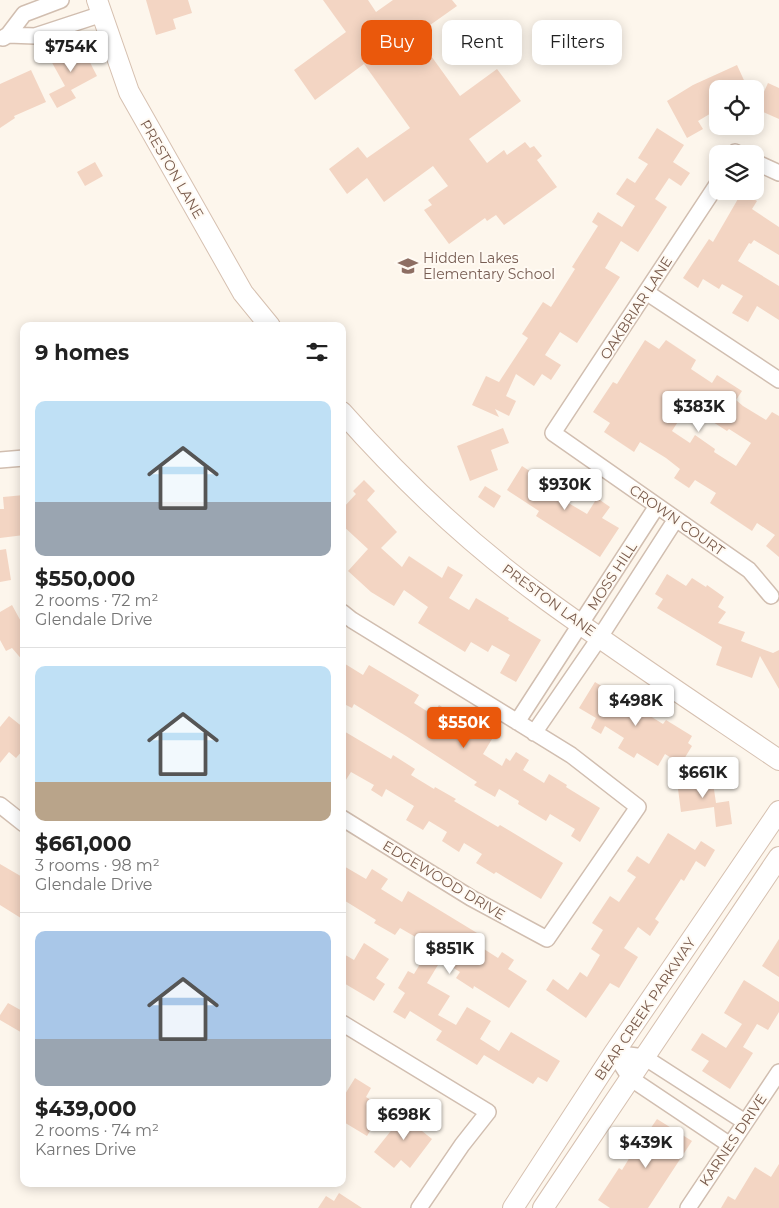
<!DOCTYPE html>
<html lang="en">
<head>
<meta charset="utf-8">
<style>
  body { margin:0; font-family:Montserrat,sans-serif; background:#f2f2f2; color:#222; height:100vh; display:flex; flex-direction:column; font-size:19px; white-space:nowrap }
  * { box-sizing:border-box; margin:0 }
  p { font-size:16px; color:#767676 }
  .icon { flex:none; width:28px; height:28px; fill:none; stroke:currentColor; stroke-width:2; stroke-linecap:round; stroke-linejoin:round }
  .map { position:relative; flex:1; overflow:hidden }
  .side { position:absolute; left:20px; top:322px; width:326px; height:865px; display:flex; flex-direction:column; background:#fff; border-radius:10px; box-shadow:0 2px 12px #0003 }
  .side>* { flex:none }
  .top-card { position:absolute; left:361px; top:20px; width:342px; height:45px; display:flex; gap:10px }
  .controls { position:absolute; left:709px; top:80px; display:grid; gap:10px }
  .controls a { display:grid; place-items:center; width:55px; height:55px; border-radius:10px; background:#fff; box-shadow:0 2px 12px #0003; font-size:25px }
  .price { position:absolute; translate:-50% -42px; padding:0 11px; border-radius:5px; background:#fff; color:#222; font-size:16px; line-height:32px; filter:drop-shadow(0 1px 2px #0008) }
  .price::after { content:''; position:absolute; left:50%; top:30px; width:15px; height:11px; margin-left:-8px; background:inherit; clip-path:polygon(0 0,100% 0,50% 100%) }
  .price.active { background:#ea580c; color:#fff }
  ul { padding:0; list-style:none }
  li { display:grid; align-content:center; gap:10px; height:265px; padding:0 15px }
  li+li { border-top:1px solid #e0e0e0 }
  li span { display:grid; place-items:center; height:155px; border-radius:10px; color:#555 }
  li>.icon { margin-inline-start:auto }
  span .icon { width:90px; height:90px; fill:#fffc; stroke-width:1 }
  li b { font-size:21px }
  h2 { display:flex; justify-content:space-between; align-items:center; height:60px; padding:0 15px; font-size:21px }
  .tag { padding:0 18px; border-radius:10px; background:#fff; box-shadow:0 2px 12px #0003; font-size:18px; line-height:45px }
  .tag.active { background:#ea580c; color:#fff }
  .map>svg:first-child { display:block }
</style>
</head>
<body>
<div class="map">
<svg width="779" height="1208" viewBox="0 0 779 1208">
  <rect width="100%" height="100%" fill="#fdf6ec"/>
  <path fill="#f3d5c3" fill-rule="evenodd" d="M146,0h42l4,13 -19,6 3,10 -20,6z
    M323,0h45l8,12 17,-12h59l5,6 -41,29 44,61 37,-27 24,32 -52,38 18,24 17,-13 3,5 18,-13 5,6 4,-2 8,10 -5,4 20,27 -53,38 -8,-10 -9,6 -2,-3 -36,26 -25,-34 8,-5 -4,-5 20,-14 -15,-20 -49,36 -17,-24 -20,16 -18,-25 29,-22 9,11 43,-30 -46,-64 -49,36 -21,-30 52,-38z
    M80,43l17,33 -26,14 5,8 -19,10 -8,-14 16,-8 -15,-27z
    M737,65l11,24h-30v20l-20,12 5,8 -16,9 -20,-37 26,-16z
    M31,70l15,32 -32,14 1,2 -15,10v-44z
    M768,83l11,5v31l-23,-10z
    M657,128l27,17 -11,17 17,11 -9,13 -12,-8 -14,21 12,8 -29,45 -17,-11 -16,27 15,9 -26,40 -17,26 -17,-11 -15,23 16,10 -10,15 -9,-6 -8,12 -18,-12 -10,22 10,5 -7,15 -14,-7 4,8 -27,-12 14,-29 13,6 29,-44 -6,-4 21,-32 8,5 24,-38 -3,-2 26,-41 -6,-4 6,-10 24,15 13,-21 -19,-12 11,-16 8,5 13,-19 -10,-6z
    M95,162l8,14 -18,10 -8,-14z
    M742,192l15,9 -5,8 27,18v28l-25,-15 -3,4 -2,-1 -11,18 41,25v34l-22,-14 -9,16 -16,-9 11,-17 -21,-12 -3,5 -16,-10 -5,9 -15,-10 26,-39 4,3z
    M645,340l14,9 7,-9 30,20 -5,9 21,14 5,-8 25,16 -6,9 7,6 23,14 6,-8 7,4v141l-13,-11 9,-11 -18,-12 -5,8 -42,-28 6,-10 -21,-13 -6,8 -15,-10 6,-9 -14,-11 -26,-16 -6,10 -30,-20 6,-9 -17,-11 20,-30 4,2zM688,406l39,25 2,-2 22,14 -15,23 -22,-14 1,-3 -20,-14 -5,8 -18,-12z
    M503,428l6,15 -18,7 7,20 -28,11 -13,-35z
    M522,466l32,21 8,-12 14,9 -11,17 22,13 10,-16 13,9 -8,11 17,10 -19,29 -64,-41 3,-5 -32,-21z
    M364,480l11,11 -8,9 30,32 -16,16 21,19 7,-11 33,22 6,-12 15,9 -14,23 20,12 7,-12 33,20 -1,2 33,20 -25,42 -16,-9 10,-18 -18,-10 -4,7 -17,-10 -6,10 -47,-29 10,-16 -24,-17 -10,16 -23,-14 -23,-21 20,-22 -26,-24v-16l14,-15 -3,-3z
    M485,486l16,10 -7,12 -16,-11z
    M24,495v40l-24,3v-29h4l-1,-12z
    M6,549l5,31 -11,2v-32z
    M667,574l19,12 6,-8 14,9 1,-2 17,12 -6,10 8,5 -8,11 27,9 -4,9 32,12 6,-3v39l-19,-33 -8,22 -36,-13 6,-18 -65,-39 6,-9 -8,-5z
    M12,605l12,22v35l-12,-14 -6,3 -6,-11v-28z
    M342,662l21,13 6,-10 50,30 -5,8 19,12 6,-10 20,13 -6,9 20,12 5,-8 14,8 -9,15 19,12 4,-8 4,3 6,-9 13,8 -6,10 21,13 5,-9 18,11 -1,2 34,21 -20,34 -9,-6 4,-7 -25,-15 -4,7 -28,-17 1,-3 -20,-12 -4,8 -21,-12 3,-3 -71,-46 -52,-32 -2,4 -10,-5z
    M595,682l31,19 4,-7 16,11 -4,6 21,13 3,-4 26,16 -4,7 4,3 -11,18 -16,-10 -7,12 -21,-13 -3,5 -16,-10 6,-10 -19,-12 -4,8 -10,-6 5,-10 -17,-10z
    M9,716l15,12v21l-8,9 -7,-6 -9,11v-36z
    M342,730l49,29 2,-4 22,14 -4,6 23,14 1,-2 21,12 -2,2 44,26 2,-2 63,38 -22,36 -45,-27 -2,2 -18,-11 6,-9 -18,-11 -5,9 -17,-11 5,-9 -18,-11 -6,9 -17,-10 8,-14 -28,-17 -4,8 -11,-7 3,-5 -23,-13 -9,14z
    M712,776l4,27 13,-2 3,23 -16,3 -2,-20 -33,5 -4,-31z
    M668,833l27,17 6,-9 14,9 -10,17 -9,-6 -12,20 -3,-2 -26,40 4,3 -9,14 -12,-9 -14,21 14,9 -19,31 -9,-5 -24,35 -40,-28 7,-11 15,11 12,-18 7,5 13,-22 -9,-6 12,-19 -11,-7 18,-27 9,6 17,-25 -9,-6 10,-15 12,8z
    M0,864l24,14v42l-24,-15z
    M342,865l24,14 6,-10 16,10 -7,10 21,13 6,-11 74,45 -6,8 22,14 4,-6 12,8 -6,9 19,12 -18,27 -35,-22 -1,3 -17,-11 4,-6 -19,-12 -14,23 23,13 -12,19 18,10 11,-18 24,14 -11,18 19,12 12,-19 49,29 -13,21 -9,-5 -5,7 -49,-29 -7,10 -41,-25 6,-9 -32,-20 -5,8 -12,-7 12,-19 -7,-5 10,-17 6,3 17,-28 -31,-18 -5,7 -21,-12 2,-3 -34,-21z
    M779,939v38l-17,-11z
    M364,943l25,16 -13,19 9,6 -11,17 -32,-19v-29l12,7z
    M744,980l35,22v10l-11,18 -11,-6 -14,23 10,6 -23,36 -28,-18 7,-10 -18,-11 11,-17 24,15 16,-24 -18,-11z
    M8,1003l16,9v22l-24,-14v-5z
    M355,1078l16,10 -5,9 18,11 -17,28 -25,-15v-22z
    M410,1107l14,11 -7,9 15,12 -22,29 -9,-8 -7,8 -20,-16z
    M657,1119l35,22 -44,67h-38l-12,-8 21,-32 3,2 22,-36 2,1z
    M779,1164v44h-58l7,-12 7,4 20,-33 16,10z
    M339,1193l23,15h-44l8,-12 8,5z"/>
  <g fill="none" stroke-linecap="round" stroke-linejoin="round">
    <defs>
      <path id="street" d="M8,35l27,1 67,-22
        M3,38l5,-3 16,-21 37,-14
        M735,154v-2l3,2
        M755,162l24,11
        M718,183l-165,250 196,137 22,26
        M646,292l133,88
        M0,460l24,-2
        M342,612l10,8 219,135 67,52 -91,132 -76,-41 -129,-80
        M517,722l140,-216
        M534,733l66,-96 76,-118
        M0,805l24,19
        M342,1023l146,89 -26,33 -43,63
        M614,1053l30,4 101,65
        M614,1053l16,25 100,67
        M688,1208l91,-136"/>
      <path id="secondary" d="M97,0l32,92 114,201 27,33
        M342,412c61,69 129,133 203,187 77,56 156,108 234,161
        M513,1208l101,-155 165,-242
        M543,1208l236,-351"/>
    </defs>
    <use href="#street" stroke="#d1beb0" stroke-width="18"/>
    <use href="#secondary" stroke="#d6c0b0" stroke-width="22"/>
    <use href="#street" stroke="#fff" stroke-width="15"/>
    <use href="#secondary" stroke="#fff" stroke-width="20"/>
  </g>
  <defs>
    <symbol id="school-bare" viewBox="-9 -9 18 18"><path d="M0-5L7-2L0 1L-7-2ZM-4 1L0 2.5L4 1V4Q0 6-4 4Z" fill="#8d6e63" stroke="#fffaf3" stroke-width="2.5" paint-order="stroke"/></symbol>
  </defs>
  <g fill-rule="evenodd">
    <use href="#school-bare" x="394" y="252" width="28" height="28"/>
  </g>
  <g text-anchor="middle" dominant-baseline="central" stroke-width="4" stroke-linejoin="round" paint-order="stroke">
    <g font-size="14" fill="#7a5c4d" stroke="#fffaf3">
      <text transform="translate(172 169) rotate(60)">PRESTON LANE</text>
      <text transform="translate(636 308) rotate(-57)">OAKBRIAR LANE</text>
      <text transform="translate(677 520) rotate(35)">CROWN COURT</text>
      <text transform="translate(612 576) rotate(-57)">MOSS HILL</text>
      <text transform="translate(549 600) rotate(36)">PRESTON LANE</text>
      <text transform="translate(444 880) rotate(31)">EDGEWOOD DRIVE</text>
      <text transform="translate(645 1009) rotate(-56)">BEAR CREEK PARKWAY</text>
      <text transform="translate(733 1140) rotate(-56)">KARNES DRIVE</text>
    </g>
    <g font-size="14" fill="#785e54" stroke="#fffaf3" text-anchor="start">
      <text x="423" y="258">Hidden Lakes<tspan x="423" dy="16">Elementary School</tspan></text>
    </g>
  </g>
</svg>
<div class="controls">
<a><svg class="icon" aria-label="locate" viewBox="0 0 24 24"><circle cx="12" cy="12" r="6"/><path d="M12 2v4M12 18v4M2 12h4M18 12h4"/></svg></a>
<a><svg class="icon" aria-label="layers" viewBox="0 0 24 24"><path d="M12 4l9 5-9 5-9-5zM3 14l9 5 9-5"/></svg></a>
</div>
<b class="price" style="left:71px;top:73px">$754K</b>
<b class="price" style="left:699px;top:433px">$383K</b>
<b class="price" style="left:565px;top:511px">$930K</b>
<b class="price" style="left:636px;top:727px">$498K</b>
<b class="price active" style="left:464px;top:749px">$550K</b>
<b class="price" style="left:703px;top:799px">$661K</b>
<b class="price" style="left:450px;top:975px">$851K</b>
<b class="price" style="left:404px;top:1141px">$698K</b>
<b class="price" style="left:646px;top:1169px">$439K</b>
<div class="top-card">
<a class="tag active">Buy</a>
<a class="tag">Rent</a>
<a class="tag">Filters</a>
</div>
<section class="side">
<h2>9 homes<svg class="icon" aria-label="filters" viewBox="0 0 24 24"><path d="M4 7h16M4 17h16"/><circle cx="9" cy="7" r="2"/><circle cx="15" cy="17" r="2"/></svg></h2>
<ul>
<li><span style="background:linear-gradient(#bfe0f5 65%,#9aa5b1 0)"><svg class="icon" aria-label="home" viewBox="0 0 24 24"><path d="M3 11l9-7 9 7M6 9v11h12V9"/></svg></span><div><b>$550,000</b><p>2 rooms · 72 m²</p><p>Glendale Drive</p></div></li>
<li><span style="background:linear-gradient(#bfe0f5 75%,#b9a48a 0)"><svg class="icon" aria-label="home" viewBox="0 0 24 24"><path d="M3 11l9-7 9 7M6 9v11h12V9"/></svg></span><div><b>$661,000</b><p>3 rooms · 98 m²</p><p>Glendale Drive</p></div></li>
<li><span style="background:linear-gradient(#a9c7e8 70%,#9aa5b1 0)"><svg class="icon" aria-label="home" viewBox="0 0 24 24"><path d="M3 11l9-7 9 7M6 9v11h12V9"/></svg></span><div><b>$439,000</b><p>2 rooms · 74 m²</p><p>Karnes Drive</p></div></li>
</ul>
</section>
</div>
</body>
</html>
